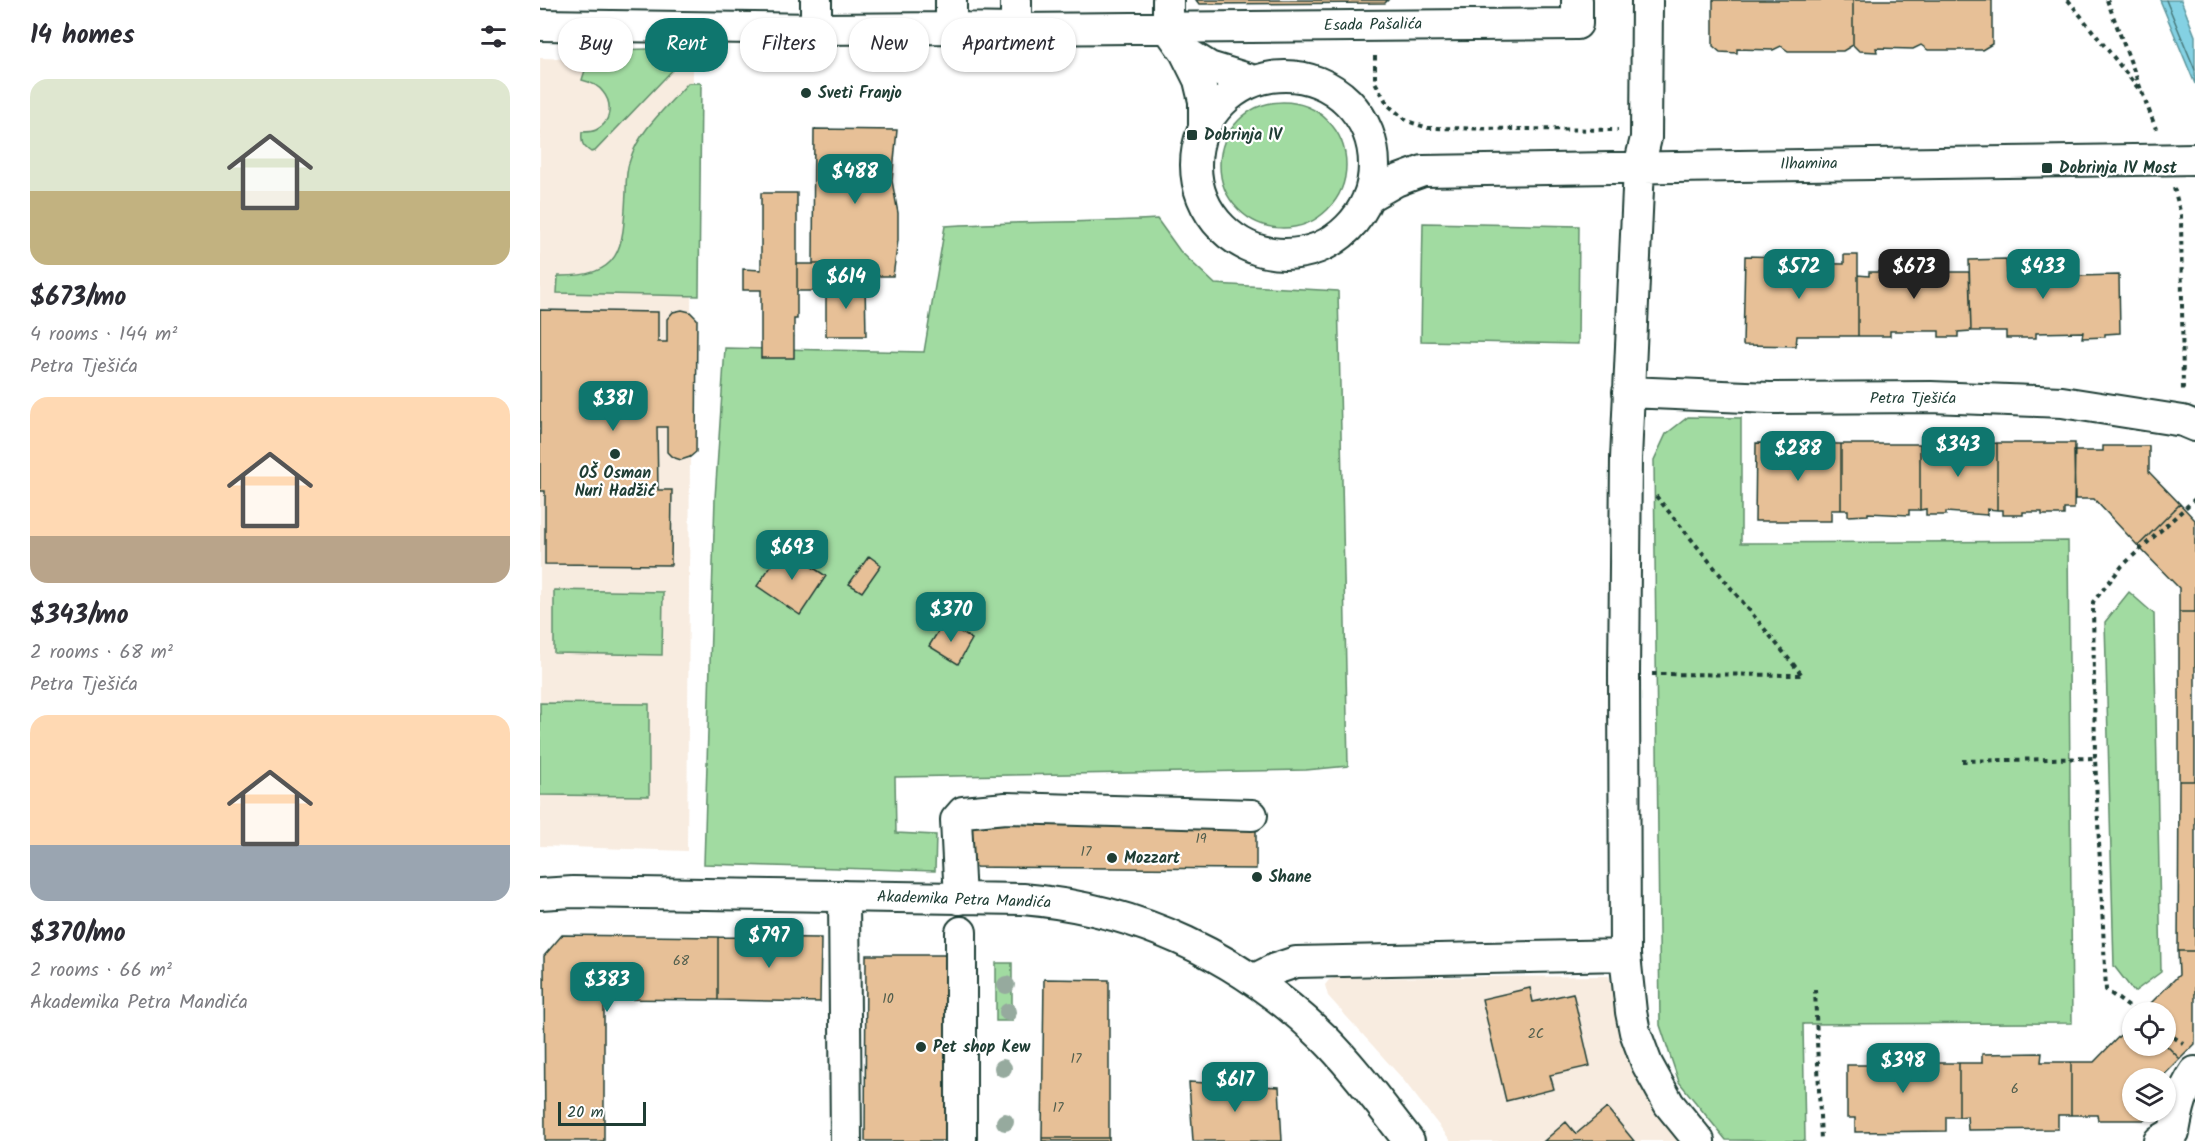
<!DOCTYPE html>
<html lang="en">
<head>
<meta charset="utf-8">
<style>
  body { margin:0; font-family:Kalam,sans-serif; background:#f2f2f3; color:#2b2b33; height:100vh; display:flex; flex-direction:column; font-size:22px; white-space:nowrap }
  * { box-sizing:border-box; margin:0 }
  p { font-size:20px; color:#7c7c81 }
  .icon { flex:none; width:33px; height:33px; fill:none; stroke:currentColor; stroke-width:2; stroke-linecap:round; stroke-linejoin:round }
  .map { position:relative; flex:1; overflow:hidden }
  .drawer { display:flex; flex-direction:column; background:#fff; width:540px }
  .drawer>* { flex:none }
  .guide { position:absolute; left:18px; top:18px; width:570px; height:54px; display:flex; gap:12px }
  .fabs { position:absolute; left:1582px; top:1002px; display:grid; gap:12px }
  .fabs a { display:grid; place-items:center; width:54px; height:54px; border-radius:50%; background:#fff; box-shadow:0 2px 4px #0004; font-size:30px }
  .scale { position:absolute; left:18px; bottom:15px; width:88px; box-sizing:border-box; padding-left:6px; border:3px solid #1f3d34; border-top:0; font-size:16px; line-height:21px; white-space:nowrap; color:#1f3d34; -webkit-text-stroke:4px #fff; paint-order:stroke }
  .price { position:absolute; translate:-50% -51px; padding:0 14px; border-radius:12px; background:#0f766e; color:#fff; font-size:20px; line-height:39px; filter:drop-shadow(0 2px 3px #0008) }
  .price::after { content:''; position:absolute; left:50%; top:36px; width:18px; height:14px; margin-left:-9px; background:inherit; clip-path:polygon(0 0,100% 0,50% 100%) }
  .price.on { background:#222; color:#fff }
  ul { padding:0; list-style:none }
  li { display:grid; align-content:center; gap:12px; height:318px; padding:0 30px }
  li span { display:grid; place-items:center; height:186px; border-radius:18px; color:#555 }
  li>.icon { margin-inline-start:auto }
  span .icon { width:108px; height:108px; fill:#fffc; stroke-width:1 }
  li b { font-size:26px }
  h2 { display:flex; justify-content:space-between; align-items:center; height:72px; padding:0 30px; font-size:26px }
  .tag { padding:0 21px; border-radius:24px; background:#fff; box-shadow:0 2px 4px #0004; font-size:21px; line-height:54px }
  .tag.on { background:#0f766e; color:#fff }
  main { display:flex; flex:1; min-height:0 }
  .map>svg:first-child { display:block }
</style>
</head>
<body>
<main>
<section class="drawer">
<h2>14 homes<svg class="icon" aria-label="filters" viewBox="0 0 24 24"><path d="M4 7h16M4 17h16"/><circle cx="9" cy="7" r="2"/><circle cx="15" cy="17" r="2"/></svg></h2>
<ul>
<li><span style="background:linear-gradient(#dfe7d0 60%,#c2b280 0)"><svg class="icon" aria-label="home" viewBox="0 0 24 24"><path d="M3 11l9-7 9 7M6 9v11h12V9"/></svg></span><div><b>$673/mo</b><p>4 rooms · 144 m²</p><p>Petra Tješića</p></div></li>
<li><span style="background:linear-gradient(#ffd9b3 75%,#b9a48a 0)"><svg class="icon" aria-label="home" viewBox="0 0 24 24"><path d="M3 11l9-7 9 7M6 9v11h12V9"/></svg></span><div><b>$343/mo</b><p>2 rooms · 68 m²</p><p>Petra Tješića</p></div></li>
<li><span style="background:linear-gradient(#ffd9b3 70%,#9aa5b1 0)"><svg class="icon" aria-label="home" viewBox="0 0 24 24"><path d="M3 11l9-7 9 7M6 9v11h12V9"/></svg></span><div><b>$370/mo</b><p>2 rooms · 66 m²</p><p>Akademika Petra Mandića</p></div></li>
</ul>
</section>
<div class="map">
<svg width="1655" height="1141" viewBox="0 0 1655 1141">
  <rect width="100%" height="100%" fill="#fff"/>
  <filter id="ink" filterUnits="userSpaceOnUse"><feTurbulence type="fractalNoise" baseFrequency=".0167" numOctaves="2"/><feDisplacementMap in="SourceGraphic" scale="12" xChannelSelector="R" yChannelSelector="G"/><feConvolveMatrix kernelMatrix="1 2 1 2 8 2 1 2 1" color-interpolation-filters="sRGB"/></filter>
  <g filter="url(#ink)">
    <path fill="#f8ece0" d="M0,58l153,4 -6,789 -147,-5z
      M1069,976l16,66 61,99h-235l-50,-64 -73,-81 -3,-11 4,-5 6,-2z"/>
    <path fill="#a1dba1" stroke="#608c6a" stroke-width="1.5" d="M148,48l-1,7 -92,96 -4,1c-9,-6 -10,-10 -9,-20 4,0 10,0 14,-2 15,-7 17,-26 7,-38 -5,-7 -13,-10 -21,-12 6,-20 7,-27 28,-30z
      M148,83h13l-2,213 -142,-3 1,-17c65,1 65,-28 68,-84 0,-10 0,-22 4,-32 9,-30 38,-54 58,-77z
      M680 165a63 63 0 1 1 126 0a63 63 0 1 1-126 0Z
      M617,219l23,32 35,33 123,7 10,475 -42,4 -411,7 1,56 40,2 -1,36 -231,-7 11,-366 10,-150 199,4 21,-126c70,-5 141,-3 212,-7z
      M883,223l156,3 -1,118 -157,-3z
      M1148,417l53,1v125l327,-2 4,482 -269,1 2,117 -79,-1 -47,-58 -19,-57 -6,-565 12,-26z
      M14,590l109,2 -1,63 -108,-2z
      M1589,592l25,22 7,358 -27,20 -20,-26 -9,-344z
      M0,703l109,1v92l-109,-1z
      M456,963h16v58h-16z"/>
    <path fill="#84d1e3" stroke="#5c969d" stroke-width="1.5" d="M1620,0h21l14,36v48z"/>
    <g fill="none" stroke-linecap="round" stroke-linejoin="round">
      <path stroke="#47787a" stroke-width="1.5" d="M1626,0l29,70"/>
    </g>
    <path fill="#e7c097" stroke="#1f3d34" stroke-width="1.5" d="M656,0h192l-3,3 -186,1z
      M1173,0h140v45l-10,6h-55l-7,-5 -8,4 -36,-1v4l-17,-1 -7,-6z
      M1313,0h139v44l-10,6h-54l-7,-5 -8,4 -37,-1 1,4 -18,-1 -6,-6z
      M274,129l83,1 -5,51 6,32v27l-5,36h-16v7h-51v-19h-13z
      M221,193h36v126h-3v39h-33v-68h-18v-21l18,1z
      M1304,255h14v81h-61l-1,10 -53,-1 2,-89 44,1v6l55,1z
      M1349,259h42v13h38l2,59 -13,1v5h-19v-6h-49v5h-32v-61l11,1v-4h20z
      M1466,259l1,14h29v-12l40,-1 1,16 42,-1 1,58 -15,1v3l-23,1 1,-6 -47,1v5h-30v-7h-35l-2,-71z
      M257,264h29l-1,27h-28z
      M286,283h39l1,53h-40z
      M0,310l118,2v30h9v-23l6,-7 9,-2 8,2 7,7 -1,133 -6,5 -9,3 -9,-3 -5,-5v-25h-10l1,63h14l-1,75 -126,-1v-73h-5z
      M1216,443l85,1v66h-10v11h-76z
      M1457,443v67l-10,-1v6l-41,-3v3h-20v-6l-6,1v-66z
      M1457,443h78l-1,66h-10v6h-22v-3h-19v3h-20v-5h-6z
      M1301,444h79v66h-11v5l-41,-2v2l-20,1v-6h-7z
      M1563,446h46v26l31,32 -42,42 -44,-47h-19l-1,-48h29z
      M1640,504l15,16v92h-16v-24l-41,-42z
      M243,548l43,28 -26,39 -43,-29z
      M329,556l12,9 -19,27 -13,-8z
      M1639,612h16v169h-16z
      M404,622l28,17 -14,25 -29,-18z
      M1639,781h16v170h-17z
      M427,823l289,2v44l-290,-2z
      M22,935l156,2v63l-114,-1v142h-59l-1,-185z
      M178,937l103,1 -1,64 -102,-2z
      M1638,951h17v93l-15,15 -14,-14v-33h-24l37,-37z
      M326,955h82l-2,186h-81z
      M504,979l65,1v158h-67z
      M990,988l3,14 40,-9 17,73 -40,9 4,14 -48,12 -24,-102z
      M1593,1022v24l33,-1 14,14 -19,19h-28v34h12v8h-47l-1,-5h-26v-53h23z
      M1502,1053l-1,9h30v53h-13v14l-90,1 -1,-14 -8,1v-54h23v-9z
      M1389,1055v8h30v54h-13v14l-91,1v-14h-8v-53h23v-9z
      M649,1082l90,5 3,54h-89z
      M1067,1108l27,33h-90l22,-19 10,12z
      M502,1138h67v3h-67z"/>
    <g fill="none" stroke-linecap="round" stroke-linejoin="round">
      <defs>
        <path id="minor" d="M276,0v29
          M411,0v28l65,1 561,-5v-24
          M476,0v29
          M628,0v28l17,24 14,28 5,21v26
          M1107,0l-1,138 -7,29 -13,292 -2,215 1,281 6,57 4,20 12,32 22,40 30,37
          M0,25l276,4 135,-1
          M645,52l24,15 46,14
          M656 165a89 89 0 1 1 178 0a89 89 0 1 1-178 0Z
          M828,197l28,-16 27,-10 772,-12
          M1088,392l142,6 161,-1 131,5 121,19 12,5
          M0,894l33,-2 450,7c116,10 218,58 302,140 31,31 57,68 84,102
          M304,896l2,245
          M420,899l-4,-79 7,-8 43,-4 246,7
          M713,980l22,-11 21,-7 329,-7
          M421,1141v-209
          M1619,1141l15,-9c4,-23 8,-41 21,-60"/>
      </defs>
      <use href="#minor" stroke="#1f3d34" stroke-width="34"/>
      <path stroke="#1f3d34" stroke-width="4" stroke-dasharray="4.5 4.5" stroke-linecap="butt" d="M1528,0l74,93
        M1567,0l49,129
        M835,56v26l13,23 19,16 21,7 190,2
        M1634,188l7,27 2,178
        M1116,496l146,179
        M1112,674l149,1
        M1422,761l133,-3
        M1275,989l6,152
        M1596,1012l-30,-22 -11,-232 -2,-156 29,-36 73,-67
        M1626,1032l18,12"/>
      <use href="#minor" stroke="#fff" stroke-width="30"/>
    </g>
    <g fill="#96aa9e">
      <circle cx="466" cy="985" r="9"/>
      <circle cx="468" cy="1012" r="9"/>
      <circle cx="463" cy="1068" r="9"/>
      <circle cx="465" cy="1122" r="9"/>
    </g>
  </g>
  <g fill="#1f3d34" stroke="#fff" stroke-width="2">
    <circle cx="266" cy="93" r="6"/>
    <rect x="646" y="129" width="12" height="12" rx="3"/>
    <rect x="1501" y="162" width="12" height="12" rx="3"/>
    <circle cx="75" cy="454" r="6"/>
    <circle cx="572" cy="858" r="6"/>
    <circle cx="717" cy="877" r="6"/>
    <circle cx="381" cy="1047" r="6"/>
  </g>
  <g text-anchor="middle" dominant-baseline="central" stroke-width="4.5" stroke-linejoin="round" paint-order="stroke">
    <g font-size="14" fill="#515e4d">
      <text x="661" y="839">19</text>
      <text x="546" y="852">17</text>
      <text x="141" y="961">68</text>
      <text x="348" y="999">10</text>
      <text x="996" y="1034">2C</text>
      <text x="536" y="1059">17</text>
      <text x="1475" y="1089">6</text>
      <text x="518" y="1108">17</text>
    </g>
    <g font-size="16" fill="#1f3d34" stroke="#fff">
      <text transform="translate(833 25) rotate(-1)">Esada Pašalića</text>
      <text transform="translate(1269 164) rotate(-1)">Ilhamina</text>
      <text x="1373" y="398">Petra Tješića</text>
      <text transform="translate(424 900) rotate(2)">Akademika Petra Mandića</text>
    </g>
    <g font-size="16" font-weight="bold" fill="#1f3d34" stroke="#fff" text-anchor="start">
      <text x="278" y="93">Sveti Franjo</text>
      <text x="664" y="135">Dobrinja IV</text>
      <text x="1519" y="168">Dobrinja IV Most</text>
      <text x="75" y="473" text-anchor="middle">OŠ Osman<tspan x="75" dy="18">Nuri Hadžić</tspan></text>
      <text x="584" y="858">Mozzart</text>
      <text x="729" y="877">Shane</text>
      <text x="393" y="1047">Pet shop Kew</text>
    </g>
  </g>
</svg>
<div class="fabs">
<a><svg class="icon" aria-label="locate" viewBox="0 0 24 24"><circle cx="12" cy="12" r="6"/><path d="M12 2v4M12 18v4M2 12h4M18 12h4"/></svg></a>
<a><svg class="icon" aria-label="layers" viewBox="0 0 24 24"><path d="M12 4l9 5-9 5-9-5zM3 14l9 5 9-5"/></svg></a>
</div>
<div class="scale">20 m</div>
<b class="price" style="left:315px;top:205px">$488</b>
<b class="price" style="left:1259px;top:300px">$572</b>
<b class="price on" style="left:1374px;top:300px">$673</b>
<b class="price" style="left:1503px;top:300px">$433</b>
<b class="price" style="left:306px;top:310px">$614</b>
<b class="price" style="left:73px;top:432px">$381</b>
<b class="price" style="left:1418px;top:478px">$343</b>
<b class="price" style="left:1258px;top:482px">$288</b>
<b class="price" style="left:252px;top:581px">$693</b>
<b class="price" style="left:411px;top:643px">$370</b>
<b class="price" style="left:229px;top:969px">$797</b>
<b class="price" style="left:67px;top:1013px">$383</b>
<b class="price" style="left:1363px;top:1094px">$398</b>
<b class="price" style="left:695px;top:1113px">$617</b>
<div class="guide">
<a class="tag">Buy</a>
<a class="tag on">Rent</a>
<a class="tag">Filters</a>
<a class="tag">New</a>
<a class="tag">Apartment</a>
</div>
</div>
</main>
</body>
</html>
